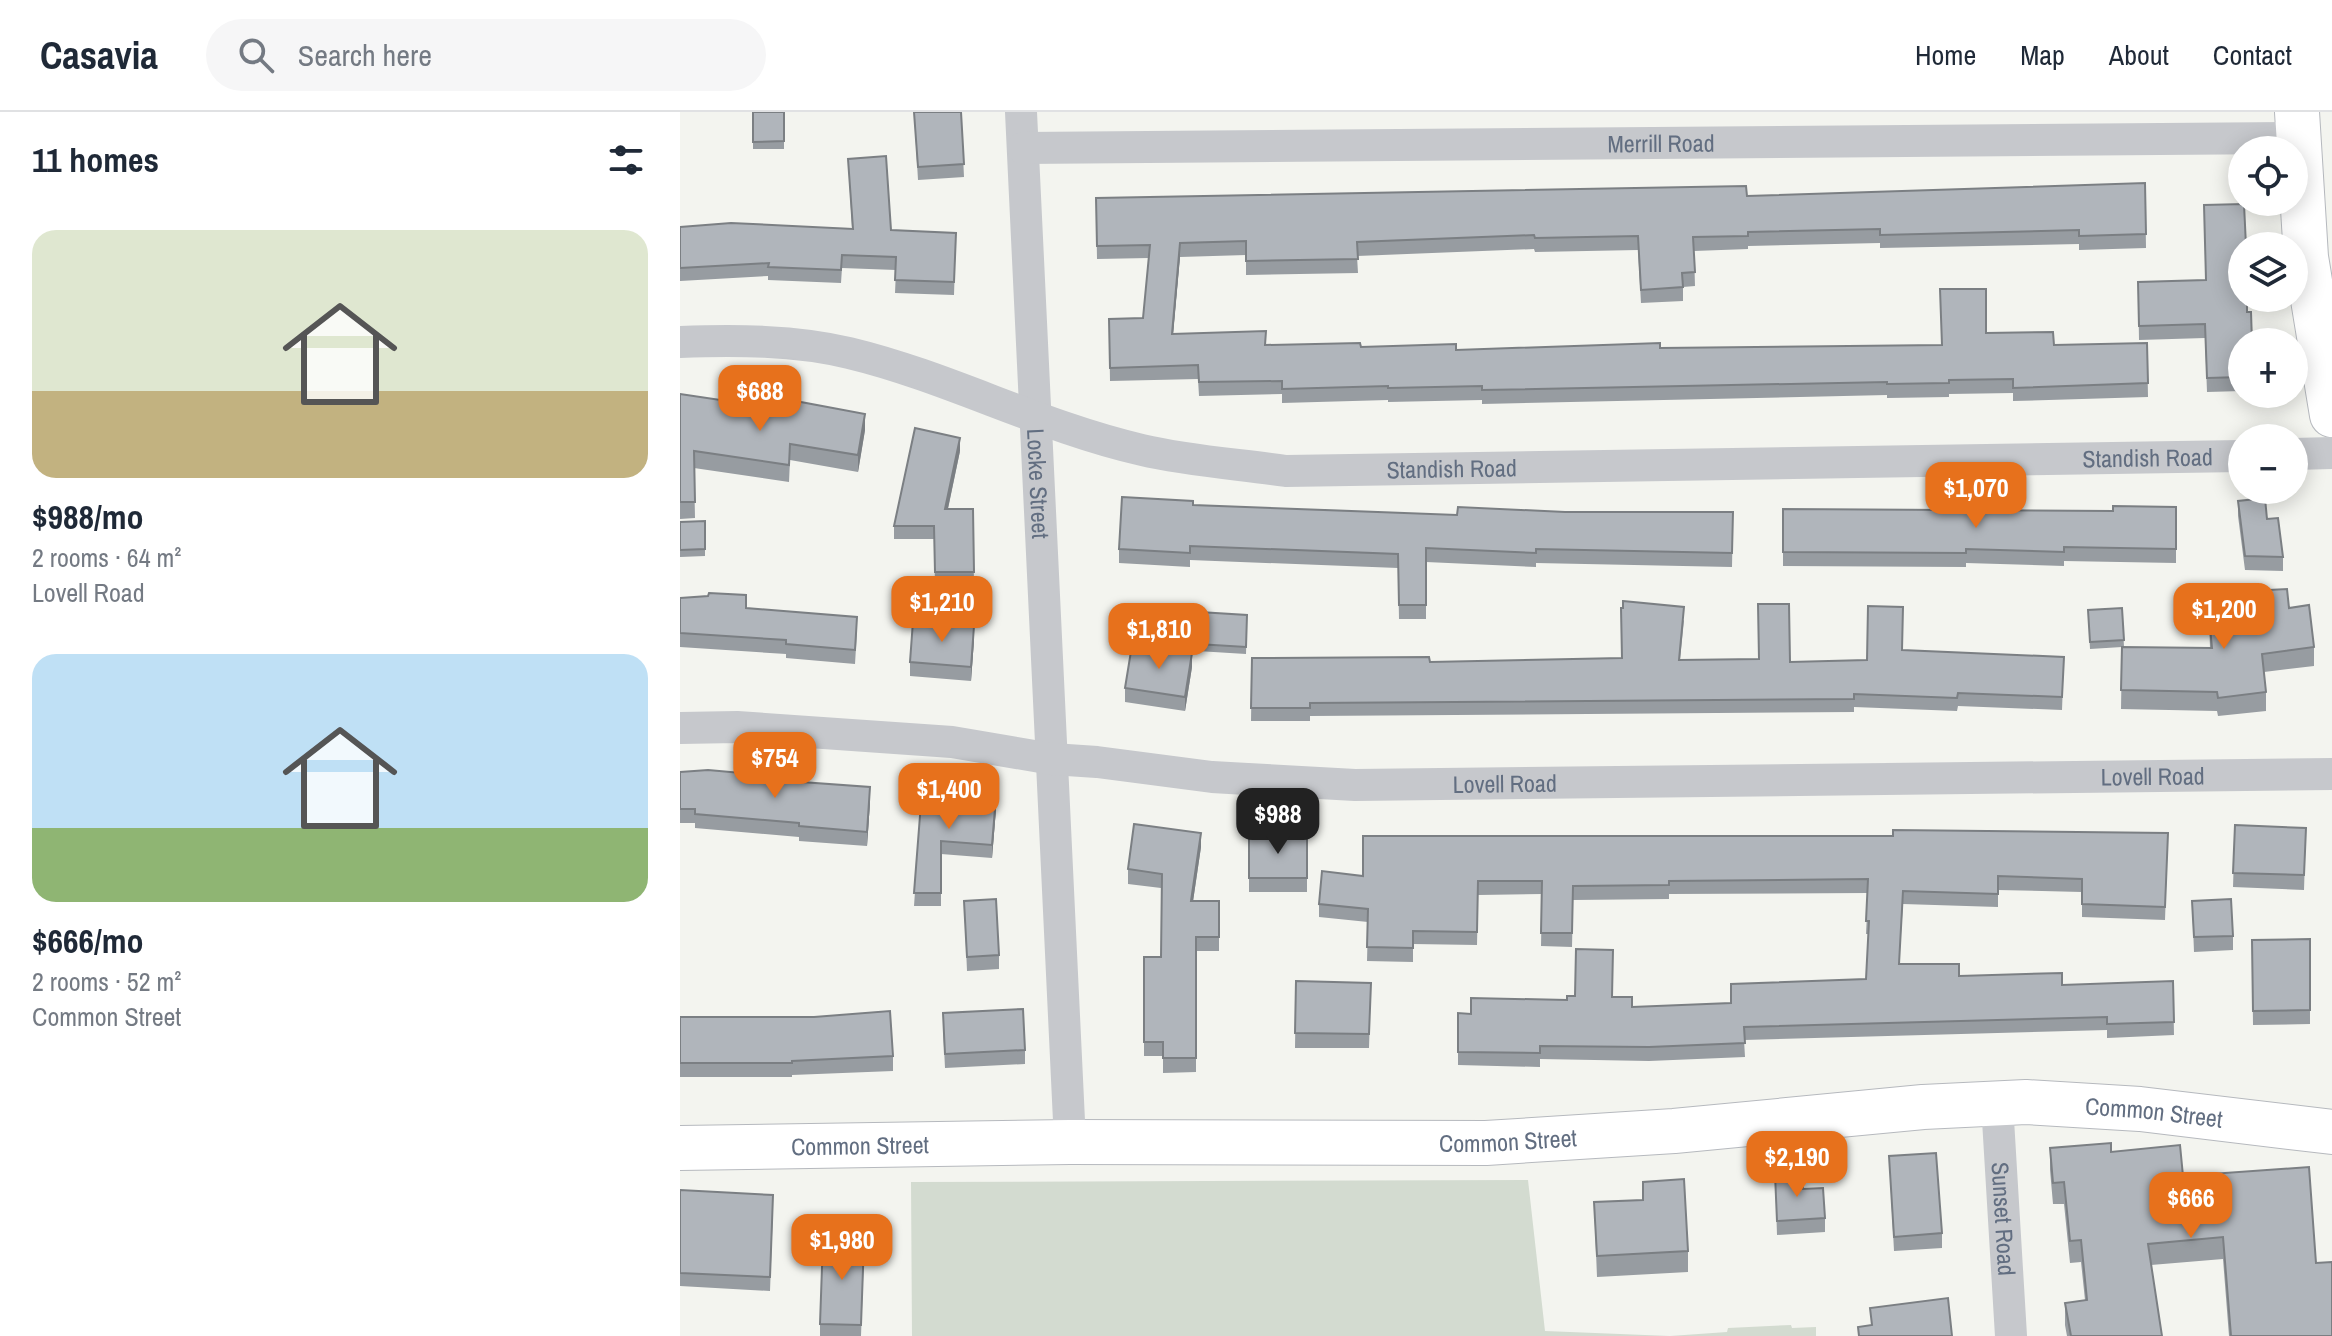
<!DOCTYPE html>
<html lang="en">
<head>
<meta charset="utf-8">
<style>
  body { margin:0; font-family:"Archivo Narrow",sans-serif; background:#f6f6f7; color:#1f2937; height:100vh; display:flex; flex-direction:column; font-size:30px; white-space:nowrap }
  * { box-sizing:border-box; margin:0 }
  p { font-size:26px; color:#747a83 }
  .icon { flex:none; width:44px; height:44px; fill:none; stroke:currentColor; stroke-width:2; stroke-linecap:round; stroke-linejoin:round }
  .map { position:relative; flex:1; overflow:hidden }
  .drawer { display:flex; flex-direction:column; background:#fff; width:680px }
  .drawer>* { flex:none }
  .fabs { position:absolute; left:1548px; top:24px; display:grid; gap:16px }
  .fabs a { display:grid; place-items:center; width:80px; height:80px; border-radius:50%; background:#fff; box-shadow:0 4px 20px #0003; font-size:40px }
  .price { position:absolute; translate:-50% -68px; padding:0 18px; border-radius:16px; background:#e7711c; color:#fff; font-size:26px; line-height:52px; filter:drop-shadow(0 2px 4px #0008) }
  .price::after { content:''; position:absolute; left:50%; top:48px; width:24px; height:18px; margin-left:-12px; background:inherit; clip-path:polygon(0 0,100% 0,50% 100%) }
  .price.selected { background:#222; color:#fff }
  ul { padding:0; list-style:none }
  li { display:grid; align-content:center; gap:16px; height:424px; padding:0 32px }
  li span { display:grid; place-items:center; height:248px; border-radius:24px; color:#555 }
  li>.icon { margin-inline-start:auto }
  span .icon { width:144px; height:144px; fill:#fffc; stroke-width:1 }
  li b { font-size:34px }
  h2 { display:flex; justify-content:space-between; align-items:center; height:96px; padding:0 32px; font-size:34px }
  header { display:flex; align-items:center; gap:48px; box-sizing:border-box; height:112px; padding:0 40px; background:#fff; border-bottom:2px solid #e0e1e3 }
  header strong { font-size:38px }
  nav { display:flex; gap:44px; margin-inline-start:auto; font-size:28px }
  .search { width:560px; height:72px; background:#f6f6f7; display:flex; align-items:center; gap:20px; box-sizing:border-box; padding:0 28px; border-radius:44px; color:#747a83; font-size:30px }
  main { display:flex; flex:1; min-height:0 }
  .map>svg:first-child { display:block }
</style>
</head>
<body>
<header>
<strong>Casavia</strong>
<div class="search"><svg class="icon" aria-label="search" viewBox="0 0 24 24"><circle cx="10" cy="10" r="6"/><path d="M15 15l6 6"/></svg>Search here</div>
<nav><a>Home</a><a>Map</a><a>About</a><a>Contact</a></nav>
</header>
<main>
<section class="drawer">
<h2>11 homes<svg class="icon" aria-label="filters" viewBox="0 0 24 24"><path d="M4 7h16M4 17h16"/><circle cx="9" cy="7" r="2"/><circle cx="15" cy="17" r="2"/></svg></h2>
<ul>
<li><span style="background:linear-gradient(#dfe7d0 65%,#c2b280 0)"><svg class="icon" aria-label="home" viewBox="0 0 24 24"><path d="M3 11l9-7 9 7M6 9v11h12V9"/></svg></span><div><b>$988/mo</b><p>2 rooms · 64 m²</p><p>Lovell Road</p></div></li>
<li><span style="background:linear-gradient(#bfe0f5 70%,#8fb573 0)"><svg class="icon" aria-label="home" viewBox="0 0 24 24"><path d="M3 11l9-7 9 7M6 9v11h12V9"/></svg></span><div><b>$666/mo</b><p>2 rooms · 52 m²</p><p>Common Street</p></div></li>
</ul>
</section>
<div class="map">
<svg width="1652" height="1224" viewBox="0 0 1652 1224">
  <rect width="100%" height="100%" fill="#f3f4ef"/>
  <path fill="#d3dbd0" d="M848,1068l17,151 125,5 57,-4 1,-4 63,-3 1,3 24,-1v9h-904l-1,-154z"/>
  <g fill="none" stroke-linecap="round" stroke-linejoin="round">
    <defs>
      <g id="secondary">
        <path d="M1617,0l9,145 26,158"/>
        <path id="s6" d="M0,1036l390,-6 416,1 188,-12 249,-24 103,-5 114,7 192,23"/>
      </g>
    </defs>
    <use href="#secondary" stroke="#b6b9be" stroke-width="46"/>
    <g stroke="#c6c8cc" stroke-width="32">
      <path id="s1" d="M341,0l49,1030"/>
      <path id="s2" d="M343,36l1275,-10"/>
      <path id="s3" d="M0,230c55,-2 115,-2 169,11 100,24 192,74 293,97 47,11 96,14 144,21l956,-15"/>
      <path d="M1614,342l38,-1"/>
      <path id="s4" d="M0,616l57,-1 215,15 100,17 45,3 115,15 143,8 977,-11"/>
      <path id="s5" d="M1317,991l14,233"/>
    </g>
    <use href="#secondary" stroke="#fff" stroke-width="44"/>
  </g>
  <path fill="#979ca1" d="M73,0h31v37h-31z
    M234,0h47l3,65 -46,3z
    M168,47l43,71 65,3 -2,62 -59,-2 1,-23 -54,-2 -1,15 -73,-3v-4l-88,5v-54l172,1z
    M1465,71l1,65 -67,2v-6l-199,4v-5l-132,3v3l-54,2 1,35 -12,1v14l-42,2 -3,-53 -103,2 -1,-3 -177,7 1,17 -112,2v-20l-66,2 -7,76 93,12 190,5 485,-5 45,-12 68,12 93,-2 1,54 -135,4v-8l-64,1v3l-62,1v-3l-405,9v-4l-94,2v-2l-106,3v-9l-83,2 -1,-17 -88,2 -1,-62 34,-1 6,-60 -52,1 -1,-61 651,-2z
    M1458,170l109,30 -5,30v49l-35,1 -2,-54 -66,2z
    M0,282l108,16 77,20 -7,42 -68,-12 -1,22 -95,-14 1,50 -15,1z
    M280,339l-12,58h25l1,76h-39l-1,-46h-40v-13z
    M1558,389l29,18 16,38v14l-38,-1 -7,-54z
    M513,393l264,10 108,-3h168l-1,55 -196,-4v4l-110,-5v57h-27l-1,-51 -208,-8v7l-71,-4v-14z
    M1496,395v56l-112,-2v5l-98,-3v4l-183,-1v-57l330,2z
    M25,409v35l-25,1v-35z
    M1570,479l39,17 25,39v19l-50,6 2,20v19l-48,5 -1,-5 -96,-2 1,-62 -32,2 -2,-39 34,-2 2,39 86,1 -1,-31 41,-5z
    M0,486l66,10 111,23 -2,33 -69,-6v-4l-106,-7z
    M503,499l64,4 -1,39 -65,-4z
    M1004,508l-4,40 110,2 77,-2 35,-10 162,7 -2,53 -104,-4 -1,5 -103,-4v5l-544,4v5h-59l1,-63 178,4 191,-4z
    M294,528l-3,41 -61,-5v-14z
    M512,555l-7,44 -60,-9v-14z
    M0,660l94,8 96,22 -3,44 -68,-5v-4l-104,-9v-5h-15z
    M242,678l74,19 -4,49 -51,-4v52h-27z
    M1555,713l71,3 -2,62 -71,-3z
    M569,721h58v59h-58z
    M1488,721l-3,87 -83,-3v-25l-84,-2v17l-95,-3 -4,60 60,12 103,9 111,-4 1,54 -67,3v-8l-363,10 1,17 -96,4 -109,-2v8l-82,-2v-52l13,1 96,-14 45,-3 20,10 99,-4 135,-24 3,-45h-3l2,-41 -199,1v5l-96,1 -1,47 -31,-1 1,-52 -64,1 -1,50 -64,-1v18l-46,-1 1,-39 -49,-5v-13l44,-28 530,-40z
    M521,735l-8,54h26v50h-23v121l-33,1v-17h-19v-99h17v-69l-33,-4v-15z
    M284,789l35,54v14l-32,2z
    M1512,789l41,35v14l-39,2z
    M1630,827v85l-57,1 -1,-85z
    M616,869l75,2 -2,65h-74z
    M0,905l213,39v15l-101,4v2h-112z
    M263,915l82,23v14l-80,4z
    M1370,1036l61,4 72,24 133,87 16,73h-103l-6,-77 -72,6 11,71h-95l-2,-11v-22l20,-3 -4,-38 -11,1 -6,-59h-11l-3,-34z
    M1209,1044l53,77v15l-48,3z
    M1095,1062l28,15 22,29v14l-48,3z
    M963,1070l45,69v21l-91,5 -3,-75 49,-2z
    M0,1078l93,19 -3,82 -90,-5z
    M184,1143l-3,81h-41v-12z"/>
  <path fill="#7b7f83" d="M500,131v14l-8,90v-13z
    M185,302v16l-7,42v-17z
    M280,326v13l-15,71v-13z
    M294,514v14l-3,41v-14z
    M512,541v14l-7,44v-14z
    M190,675v15l-3,44v-14z
    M316,684v13l-4,49v-13z
    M521,721v14l-10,68v-14z"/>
  <path fill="#b0b5bb" stroke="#7b7f83" stroke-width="2" d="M73,0h31v29l-31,1z
    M234,0h47l3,52 -46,3z
    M206,44l5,74 65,3 -2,49 -59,-2 1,-23 -54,-2 -1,15 -73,-3 1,-4 -89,5v-41l51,-4 122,6 -5,-70z
    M1465,71l1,51 -67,2v-6l-199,5v-6l-132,3v4l-55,1 2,35 -13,1 1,14 -42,3 -3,-54 -103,2 -1,-3 -177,7 1,17 -112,2v-20l-66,2 -8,91 94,-3 -1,14 95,-2 1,4 95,-3v6l204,-7v5l282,-3 -2,-56h46v44l67,-1 1,13 93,-2 1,40 -135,5v-9l-64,1v3l-62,1v-2l-405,8v-4l-94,2v-2l-106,3v-8l-83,1 -1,-17 -88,3 -1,-49 34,-1 7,-73 -53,1 -1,-48 650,-12 1,10z
    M1564,92l2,42h-4v52h5v14h4l1,30h-10v35l-35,1 -2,-54 -66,2 -1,-44 68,-2 -2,-75z
    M0,282l108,16 2,-10 75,14 -7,41 -68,-11 -1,21 -95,-14 1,51h-15z
    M235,316l45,10 -15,71h28l1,63h-39l-1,-46h-40z
    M442,385l71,4v4l264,10 1,-8 107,5h168l-1,41 -196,-4v4l-110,-5v57h-27l-1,-51 -208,-8v7l-71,-4z
    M1585,386l2,21 11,-1 5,39 -38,-1 -7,-55z
    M1433,394l63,1v42l-112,-2v5l-98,-3v4l-183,-1v-43l330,2z
    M25,409v28l-25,1v-28z
    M1607,477l2,19 20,-3 5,42 -52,7 4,38 -48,6 -1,-6 -96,-2 1,-43 90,1 -3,-31 44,-5 -3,-21z
    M29,481l37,2v13l111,9 -2,33 -69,-6v-4l-106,-7v-35l28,-2z
    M943,489l61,6 -5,53 80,-1 -1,-55h31l1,58 77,-2 1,-54 35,1 -1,43 162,7 -2,40 -104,-4 -1,5 -103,-4v5l-544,4v5h-59l1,-50 177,-1 1,5 192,-4 -1,-50h2z
    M1442,496l2,32 -34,2 -2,-32z
    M503,499l64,4 -1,32 -65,-4z
    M233,509l61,5 -3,41 -61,-5z
    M452,533l60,8 -7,44 -60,-9z
    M28,658l66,6v4l96,7 -3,45 -68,-6v-3l-104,-9v-5h-15v-37z
    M242,678l74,6 -4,49 -51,-4v52h-27z
    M454,712l67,9 -10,68h28v36h-23v121h-33v-16h-19v-85h17l1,-83 -34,-5z
    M1555,713l71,3 -2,47 -71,-2z
    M1213,718l275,3 -3,74 -83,-3v-25l-84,-3v18l-95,-3 -4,73h60v12l103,-3v12l111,-4 1,41 -67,2v-7l-363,10 1,16 -96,4 -109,-1v7l-82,-1v-39l13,1v-16l96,2v-4h8l1,-47 37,1 -1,47h20v10l99,-4v-19l135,-5 3,-58h-3l2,-42 -199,2v4l-96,1 -1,47h-31l1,-52h-64l-1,51 -64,-1v17l-46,-1 1,-38 -49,-5 3,-33 41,5v-40h530z
    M569,721h58v45h-58z
    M316,787l3,56 -32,2 -3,-56z
    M1551,787l2,37 -39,1 -2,-36z
    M1630,827v71l-57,1 -1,-71z
    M616,869l75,2 -2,51 -74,-1z
    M343,897l2,41 -80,4 -2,-41z
    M210,899l3,45 -101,5v2h-112v-46h134z
    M1431,1031v9l69,-7 3,31 126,-9 7,96 16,-1v74h-101l-8,-99 -75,7 14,92h-91l-6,-33 22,-3 -6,-60 -11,1 -6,-59 -11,1 -3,-35z
    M1256,1041l6,80 -48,4 -5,-81z
    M1122,1061l1,16 20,-1 2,30 -48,3 -2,-47z
    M1004,1067l4,72 -91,5 -3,-54 49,-2v-18z
    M0,1078l93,5 -3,82 -90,-4z
    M143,1127l41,2 -3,84 -41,-1z
    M1268,1186l4,38h-93l-1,-9 14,-2 -2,-17z"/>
  <g text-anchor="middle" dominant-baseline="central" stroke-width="8" stroke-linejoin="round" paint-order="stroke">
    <g font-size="24" fill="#626e81" stroke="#fff">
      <text stroke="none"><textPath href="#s2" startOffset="638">Merrill Road</textPath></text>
      <text stroke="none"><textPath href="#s3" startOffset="1486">Standish Road</textPath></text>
      <text stroke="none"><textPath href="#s3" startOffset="790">Standish Road</textPath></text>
      <text stroke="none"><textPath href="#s1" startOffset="372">Locke Street</textPath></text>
      <text stroke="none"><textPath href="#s4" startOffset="1476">Lovell Road</textPath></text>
      <text stroke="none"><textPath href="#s4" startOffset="828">Lovell Road</textPath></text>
      <text stroke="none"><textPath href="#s6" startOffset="1476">Common Street</textPath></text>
      <text stroke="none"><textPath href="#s6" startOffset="828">Common Street</textPath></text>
      <text stroke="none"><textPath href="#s6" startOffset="180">Common Street</textPath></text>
      <text stroke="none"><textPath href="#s5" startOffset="116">Sunset Road</textPath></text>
    </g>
  </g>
</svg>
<div class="fabs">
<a><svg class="icon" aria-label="locate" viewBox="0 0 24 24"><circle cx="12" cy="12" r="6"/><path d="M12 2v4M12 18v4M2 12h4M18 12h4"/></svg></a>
<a><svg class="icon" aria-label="layers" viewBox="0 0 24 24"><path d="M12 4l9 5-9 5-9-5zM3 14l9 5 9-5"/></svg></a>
<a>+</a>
<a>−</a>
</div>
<b class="price" style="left:80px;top:321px">$688</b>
<b class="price" style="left:1296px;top:418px">$1,070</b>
<b class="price" style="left:262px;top:532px">$1,210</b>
<b class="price" style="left:1544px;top:539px">$1,200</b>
<b class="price" style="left:479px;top:559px">$1,810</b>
<b class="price" style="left:95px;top:688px">$754</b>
<b class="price" style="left:269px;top:719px">$1,400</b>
<b class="price selected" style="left:598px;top:744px">$988</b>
<b class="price" style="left:1117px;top:1087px">$2,190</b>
<b class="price" style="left:1511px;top:1128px">$666</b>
<b class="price" style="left:162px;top:1170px">$1,980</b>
</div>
</main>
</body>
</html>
